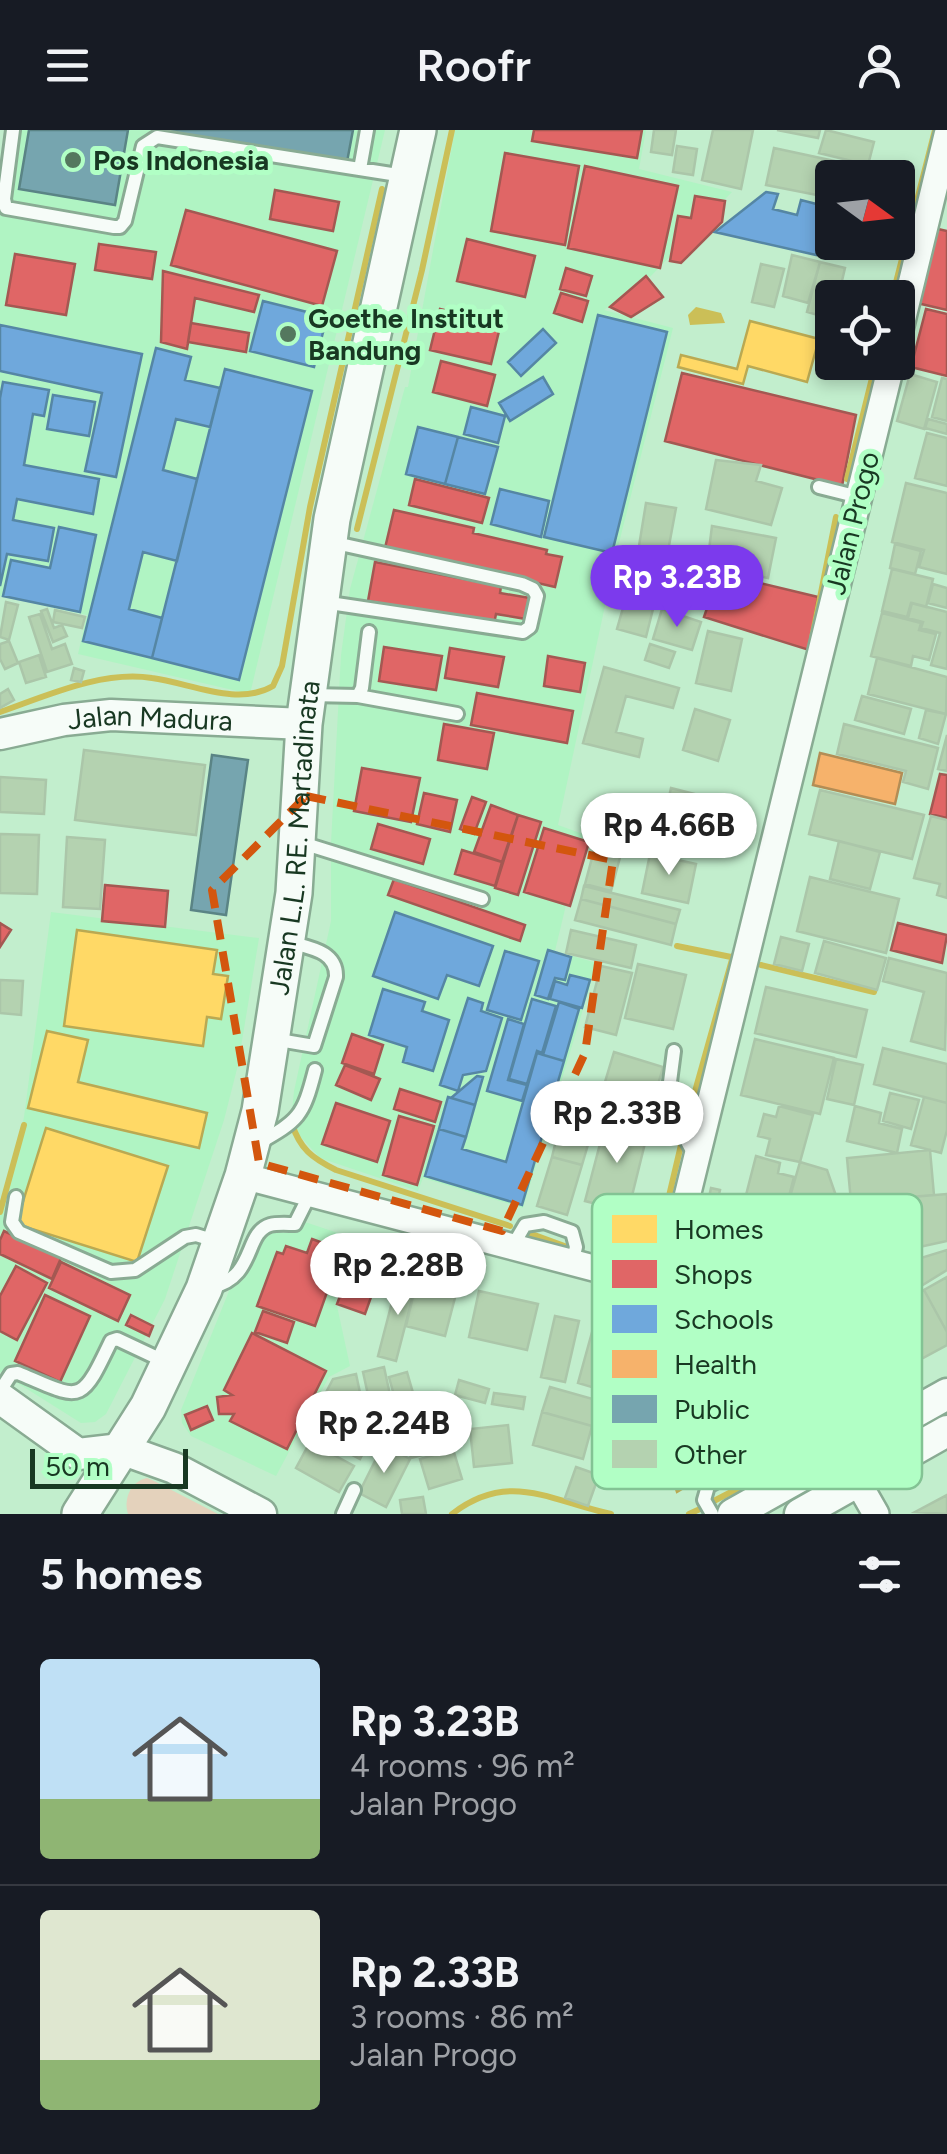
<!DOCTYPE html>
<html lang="en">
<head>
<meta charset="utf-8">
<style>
  body { margin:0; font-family:Figtree,sans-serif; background:#242831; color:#f1f3f6; height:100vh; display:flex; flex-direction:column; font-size:38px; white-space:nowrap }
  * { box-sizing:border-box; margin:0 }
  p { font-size:32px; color:#9ea1a6 }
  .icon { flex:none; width:55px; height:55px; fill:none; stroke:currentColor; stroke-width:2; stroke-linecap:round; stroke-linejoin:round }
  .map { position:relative; height:1384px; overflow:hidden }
  .sheet { display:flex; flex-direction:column; background:#171b24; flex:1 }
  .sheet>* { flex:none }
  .needle { width:65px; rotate:105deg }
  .controls { position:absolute; left:815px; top:30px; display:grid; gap:20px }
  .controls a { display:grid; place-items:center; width:100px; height:100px; border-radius:10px; background:#171b24; box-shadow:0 5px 15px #0003; font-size:50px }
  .scale { position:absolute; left:30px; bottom:25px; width:158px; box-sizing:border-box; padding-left:10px; border:5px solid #183822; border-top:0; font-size:28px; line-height:35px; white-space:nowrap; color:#183822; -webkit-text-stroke:8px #b1ffc5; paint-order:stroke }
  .price { position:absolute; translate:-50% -85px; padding:0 22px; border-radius:35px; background:#fff; color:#222; font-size:32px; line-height:65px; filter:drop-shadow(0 2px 5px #0008) }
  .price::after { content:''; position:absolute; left:50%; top:60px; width:30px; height:22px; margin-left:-15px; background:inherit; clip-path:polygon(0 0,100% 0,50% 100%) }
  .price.selected { background:#7c3aed; color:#fff }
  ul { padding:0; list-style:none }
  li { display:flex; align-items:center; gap:30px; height:250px; padding:0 40px }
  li+li { border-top:2px solid #363941 }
  li span { display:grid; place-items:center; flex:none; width:280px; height:200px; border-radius:10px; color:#555 }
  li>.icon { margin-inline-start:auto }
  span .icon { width:120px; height:120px; fill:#fffc; stroke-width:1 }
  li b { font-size:42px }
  h2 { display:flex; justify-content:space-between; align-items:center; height:120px; padding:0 40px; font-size:42px }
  header { display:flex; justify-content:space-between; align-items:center; height:130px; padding:0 40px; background:#171b24; font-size:45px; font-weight:600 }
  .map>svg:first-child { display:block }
</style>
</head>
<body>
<header><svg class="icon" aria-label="menu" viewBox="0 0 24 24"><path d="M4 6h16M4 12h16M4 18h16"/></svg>Roofr<svg class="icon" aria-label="person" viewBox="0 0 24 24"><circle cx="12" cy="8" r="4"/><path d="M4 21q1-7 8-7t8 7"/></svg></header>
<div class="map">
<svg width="947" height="1384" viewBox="0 0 947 1384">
  <rect width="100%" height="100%" fill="#c2eecd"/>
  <path fill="#b0f4c3" d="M5,0h380l-135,564 -172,-40 9,-39 -87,-19v-434z
    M455,0h191l-7,39 93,23 -81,84 -47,34 69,18 -58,231 -57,266 25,9 -28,117 42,12 -74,245 -100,-30 -5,13 -98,-33 -22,-24 -6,-23 2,-20 37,-170v-78l10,-188 9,-66 55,-202h3z
    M51,782l208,26 -21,127 -14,55 -59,179 -59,115 -11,8 -14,1 -81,-51v-159l3,-1 21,-95z
    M284,1085l69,23 -19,54 16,74 -21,11 -53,99 -85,-40 -9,-13 -1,-13 73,-181 8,-9z"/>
  <path fill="#e4d2bc" d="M147,1348l7,3 64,33h-90c-5,-15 3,-33 19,-36z"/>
  <path fill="#cbbf57" d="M696,177l25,6 4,10 -35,2 -2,-10z"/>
  <path fill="#ffd966" stroke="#baa952" stroke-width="2.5" d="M750,191l69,18 -12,43 -59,-16 -5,18 -65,-17 3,-12 56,14z
    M77,800l140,20 -4,24 15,2 -7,43 -14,-2 -4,29 -139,-20z
    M47,901l41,9 -10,42 129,31 -8,35 -171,-40z
    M46,998l122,38 -31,96 -121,-38z
    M716,1216l53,91 -92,55 -9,-27 23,-104z"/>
  <path fill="#e06666" stroke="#a45852" stroke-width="2.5" d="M534,0h108l-5,28 -105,-17z
    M505,23l74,13 -14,79 -74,-14z
    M585,36l93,20 -18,82 -92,-20z
    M275,60l64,12 -6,29 -63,-12z
    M695,66l30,5 -3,21 -41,41 -11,-2 8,-45 13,2z
    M186,80l151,41 -15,55 -151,-41z
    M938,99l9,2v79l-30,-7z
    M467,109l68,17 -10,41 -68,-16z
    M99,114l57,8 -4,27 -57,-9z
    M15,124l60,10 -9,51 -60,-10z
    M566,138l26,8 -6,20 -26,-7z
    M163,141l96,24 -5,17 -59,-14 -8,51 -26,-7z
    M646,146l17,21 -32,20 -21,-10z
    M561,163l27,8 -6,21 -28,-9z
    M440,179l61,14 -10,41 -61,-14z
    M926,179l21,5v62l-36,-9z
    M191,193l58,10 -3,19 -58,-10z
    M441,231l54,14 -8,31 -54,-14z
    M682,243l174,42 -14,71 -177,-45z
    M415,349l74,19 -7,25 -73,-18z
    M394,380l80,18 -1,5 74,17 -1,4 16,3 -7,30 -170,-39z
    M375,432l126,24 -1,7 30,5 -4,21 -30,-5 -2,10 -126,-23z
    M719,443l99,24 -9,53 -105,-33z
    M384,517l58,9 -6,34 -57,-9z
    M450,518l54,9 -6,30 -53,-9z
    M548,526l37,7 -5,29 -36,-6z
    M477,563l96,18 -6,32 -96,-18z
    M444,594l50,9 -7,36 -49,-9z
    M362,638l58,10 -9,44 -57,-11z
    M940,644l7,1v43l-17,-4z
    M424,663l33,7 -7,32 -33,-8z
    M472,667l14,5 -12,32 -14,-5z
    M491,675l27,10 -16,47 -28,-10z
    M518,685l23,7 -23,73 -23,-7z
    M378,694l52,15 -7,25 -52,-15z
    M544,698l45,14 -19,64 -46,-14z
    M462,720l40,12 -7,24 -40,-12z
    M394,749l131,46 -5,16 -132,-46z
    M105,755l63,6 -3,36 -63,-6z
    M0,793l11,7 -11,17z
    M898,793l49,12 -5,28 -51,-13z
    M352,904l31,11 -9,29 -32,-11z
    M345,935l35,14 -9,21 -35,-15z
    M400,959l41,13 -6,20 -41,-13z
    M336,973l54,18 -13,41 -55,-18z
    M399,986l35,10 -17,59 -34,-10z
    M4,1101l57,27 -9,21 -52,-25v-14z
    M312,1109l30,11 -27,76 -58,-20 20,-54 6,2 3,-8 21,7z
    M354,1129l27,10 -16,45 -28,-10z
    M61,1132l69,33 -12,26 -69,-33z
    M16,1136l31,17 -30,57 -17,-9v-35z
    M45,1165l45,21 -30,66 -45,-21z
    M263,1181l31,11 -7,21 -32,-11z
    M131,1185l22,11 -4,10 -23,-11z
    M252,1203l74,38 -39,78 -57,-28 4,-7h-15l-2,-17 15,-2 -8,-5z
    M207,1276l6,14 -22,10 -6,-15z"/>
  <path fill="#6fa8dc" stroke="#5586a4" stroke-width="2.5" d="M766,62l12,2 -5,15 24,6 4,-15 31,8v20l-8,-3 -8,30 -101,-23z
    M263,171l64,16 -13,50 -64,-16z
    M598,185l69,17 -55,221 -68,-16z
    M0,195l142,29 -26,123 -31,-6 17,-78 -102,-22z
    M543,199l13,14 -35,33 -13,-14z
    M156,218l35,9 -6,23 35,8 -10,39 -34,-8 -13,51 34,9 -20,82 -34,-9 -14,57 33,9 -10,40 -69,-17z
    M225,239l87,22 -73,289 -87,-22z
    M543,247l10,17 -43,27 -11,-18z
    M3,252l46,8 -5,26 -11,-2 -9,51 75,14 -6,35 -76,-15 -4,21 41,8 -6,33 -41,-7 -7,32v-188z
    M53,265l42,7 -6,34 -42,-7z
    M471,277l34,9 -7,27 -34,-9z
    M418,297l40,10 -13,47 -39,-10z
    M458,307l40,10 -13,47 -40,-10z
    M500,359l49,12 -8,36 -50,-13z
    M59,397l37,8 -16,77 -77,-16 8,-36 39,8z
    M395,782l98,34 -14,40 -32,-11 -9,24 -65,-23z
    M548,820l23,7 -6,23 -10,-2 -7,21 -13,-4z
    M505,821l34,10 -18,59 -34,-10z
    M570,845l20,5 -8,28 -32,-9 5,-18 12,4z
    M383,859l42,13 -3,9 27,9 -16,51 -30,-9 4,-15 -38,-12z
    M468,868l15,5 -2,8 21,7 -16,53 -23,4 -5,16 -18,-6z
    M532,869l24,7 -14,47 -5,-2 -10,33 -18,-5z
    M559,872l20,7 -15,52 -21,-6z
    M508,889l16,5 -16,56 19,5 -5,16 -35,-10z
    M537,923l27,8 -42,144 -97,-29 14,-47 27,8 -4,12 44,13z
    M477,946l6,1 -8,28 -24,-7z
    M448,967l27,8 -9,32 -27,-8z"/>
  <path fill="#f6b26b" stroke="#b38d55" stroke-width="2.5" d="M820,623l82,20 -7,31 -82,-19z"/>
  <path fill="#76a5af" stroke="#5a8485" stroke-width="2.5" d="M29,0h99l-13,75 -96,-16z
    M160,0h193l-6,32z
    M212,625l36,5 -22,155 -35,-5z"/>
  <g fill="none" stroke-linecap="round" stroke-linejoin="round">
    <path stroke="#cbbf57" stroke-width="6" d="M892,168l43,-168
      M847,349l29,-117
      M357,399l65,-259 30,-140
      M812,508l24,-121
      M0,582c46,-16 102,-42 152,-34 38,5 86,29 121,8l9,-20 28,-159 72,-318
      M677,816l59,12
      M761,835l113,27
      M292,994c8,25 20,34 44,46l174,56
      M685,997l48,-171
      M0,1082l24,-87
      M529,1103l41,15
      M622,1134c16,0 26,-2 35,-17l24,-102
      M710,1373l88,-46 5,-7 -2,-29 -18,-32
      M452,1384c57,-44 98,-13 159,0
      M689,1384l11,-5"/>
  </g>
  <path fill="#b4d2b0" stroke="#abc6a9" stroke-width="2.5" d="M654,0h22l-4,25 -21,-3z
    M713,0h40l-12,59 -39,-9z
    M777,0h43l-2,8z
    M826,0l48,12 -6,23 -49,-12z
    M677,16l20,3 -4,26 -20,-3z
    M774,18l107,23 -2,7h-47v20l-66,-13z
    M792,125l28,7 -12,41 -25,-7z
    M820,132l25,6 -7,30h-6v21l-25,-7z
    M761,134l23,5 -10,38 -22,-5z
    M910,244l27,8 -13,47 -27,-8z
    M942,248l5,1v42l-15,-4z
    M928,289l19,5v10l-22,-6z
    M927,303l20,5v48l-32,-8z
    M716,330l45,5 -5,16 26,7 -11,37 -65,-16z
    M906,353l41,10v81l-28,-7 5,-17 -32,-8z
    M646,373l30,5 -8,43 -29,-5z
    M712,396l64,12 -8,40 -61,-12z
    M895,414l26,7 -6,23 -25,-6z
    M892,439l41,10 -7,28 -15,-4 -4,14 -25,-6z
    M933,454l14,4v20l-19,-5z
    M627,464l28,7 -9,36 -29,-8z
    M6,472l12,3 -9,35 -9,-3z
    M912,473l35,9v57l-16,-4 9,-32 -19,-5 2,-6 -15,-4z
    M47,479l7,19 8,-3 5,11 -14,6 -12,-31z
    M662,479l39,13 -9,28 -39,-11z
    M55,480l30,7 -3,11 -29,-6z
    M882,483l39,10 -2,7 17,4 -7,26 -16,-4 -2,10 -40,-10z
    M40,484l12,35 13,-5 7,20 -25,8 -18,-55z
    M708,501l34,8 -11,52 -35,-8z
    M9,511l9,22 -13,6 -5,-10v-15z
    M650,514l25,8 -6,16 -24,-8z
    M39,525l7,22 -20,6 -7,-21z
    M877,528l70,19 -1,37 -78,-20z
    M604,537l75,21 -6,20 -47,-12 -10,36 27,7 -4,18 -56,-14z
    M74,538l10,3 -3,11 -10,-2z
    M8,559l6,11 -14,8v-14z
    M862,566l49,13 -7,25 -49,-14z
    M695,579l35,11 -12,41 -35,-11z
    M926,580l20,4 -8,30 -19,-6z
    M844,594l94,24 -10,41 -25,-7 3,-11 -69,-17z
    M947,605v36l-9,-2z
    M84,620l121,15 -9,70 -121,-15z
    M0,647l46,3 -2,34 -44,-2z
    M671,658l35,9 -10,43 -35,-8z
    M820,660l104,25 -12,44 -103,-25z
    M931,686l16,4v78l-10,-3 3,-11 -26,-6z
    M600,698l26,7 -15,56 -26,-7z
    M0,704l39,1 -2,59 -37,-1z
    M67,707l38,3 -5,69 -37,-2z
    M839,711l41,11 -10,37 -40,-10z
    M650,724l46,10 -8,39 -46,-10z
    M810,747l89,22 -13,54 -89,-22z
    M584,756l96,24 -4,14 -95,-25z
    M581,769l95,25 -5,21 -96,-25z
    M571,800l65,15 -5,23 -65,-15z
    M781,807l28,7 -7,27 -28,-7z
    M824,811l62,17 -9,32 -62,-17z
    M889,828l58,15 -2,77 -34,-9 13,-49 -41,-11z
    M638,834l48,11 -13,54 -48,-11z
    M601,836l31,7 -16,62 -31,-8z
    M0,850l23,1 -2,34 -21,-2z
    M766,857l101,23 -11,47 -101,-24z
    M755,909l79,19 -14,56 -79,-19z
    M883,918l64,16v39l-73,-19z
    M614,922l49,15 -14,50 -50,-15z
    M836,929l27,6 -9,40 -27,-6z
    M890,963l29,7 -8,29 -28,-8z
    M924,967l23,6v27l-6,23 -30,-8z
    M779,976l34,9 -13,47 -34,-7 4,-16 -12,-3 6,-22 12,3z
    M855,976l26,7 -2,10 23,6 -5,24 -50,-12z
    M565,980l30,8 -6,23 -31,-9z
    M606,991l42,10 -20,81 -43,-11z
    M558,1002l31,9 -7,24 -30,-8z
    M930,1020l4,45 -83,7 -4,-44z
    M756,1026l24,7 -2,10 16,4 -6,23 -16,-5 -2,6 -24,-6z
    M552,1027l30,8 -15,50 -30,-9z
    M800,1032l27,8 21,60 -49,5 5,-19 -18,-5z
    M711,1058l9,2 -4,18 -9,-2z
    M947,1064v47l-46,10 -3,-18 -48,7 -12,-37z
    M947,1120v20l-34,21 -15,-26z
    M399,1145l18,5 -21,81 -18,-5z
    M947,1147v55l-23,-42z
    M417,1150l40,10 -12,46 -39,-10z
    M924,1160l23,42v13l-37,20 -28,-52z
    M479,1161l59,13 -11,46 -58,-13z
    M555,1186l24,5 -14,61 -24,-5z
    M594,1195l37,10 -16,59 -37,-11z
    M384,1237l13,60 -21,5 -13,-60z
    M407,1242l17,59 8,-2 6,22 -27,7 -22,-81z
    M356,1244l12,56 -47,-28 12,-23z
    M459,1250l30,9 -4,14 -30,-8z
    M550,1257l50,14 -8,25 -50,-14z
    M494,1263l31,4 -2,12 -31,-5z
    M463,1280l5,25 -29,6 -4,-26z
    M542,1282l50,14 -9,33 -50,-14z
    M323,1287l46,24 -9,18 -46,-24z
    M508,1295l4,38 -38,4 -4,-38z
    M310,1312l44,24 -15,26 -43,-24z
    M383,1315l27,14 -24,48 -27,-14z
    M453,1319l9,30 -33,10 -9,-30z
    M576,1337l23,8 -11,31 -23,-8z
    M947,1365v19l-32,-2z
    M423,1367l3,17h-24l-2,-14z"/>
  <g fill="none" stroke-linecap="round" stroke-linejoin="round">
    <defs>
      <path id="service" d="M13,0l-9,69 2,9 108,19h6l5,-6 18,-75 14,-9 247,39
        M360,39l7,-39
        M819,357l40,10
        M323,472l200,30 7,-5 7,-31 -4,-7 -11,-5 -191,-42
        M310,565l48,1 4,-8 7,-56
        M358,566l99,18
        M299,712l183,57
        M273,909l41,7 22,-69c1,-26 -26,-29 -47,-35
        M674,921l-7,54 28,51
        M257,1014c42,-24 46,-27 58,-74
        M16,1067l-4,25 7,10 92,40 24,-2 50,-33 11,-2 23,7
        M512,1117l13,-22 19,-3 28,10 4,15 -4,16
        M212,1157c44,-10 32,-54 58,-62 7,-2 18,-1 25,-1l15,-30
        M0,1261l11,-17 7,-1c64,27 62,33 93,-32l6,-2 51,24
        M343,1384l11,-24
        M712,1384l-8,-14 4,-14 62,-34 8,-9 -1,-20 -38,-65 -1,-8 4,-6 18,-11"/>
      <path id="minor" d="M898,208l49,-203
        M243,1046l499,131
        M684,1079l58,98 98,144 36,63
        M661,1156l23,-77 208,-847"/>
      <g id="tertiary">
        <path id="s1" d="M0,604l64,-14 47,-5 193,9"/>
        <path d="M0,1268l78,56 43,-5 53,19 87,46"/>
        <path d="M733,1384l214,-120"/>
        <path d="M800,1384l147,-83"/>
      </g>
      <g id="secondary">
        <path id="s2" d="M80,1384l68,-107 56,-118 39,-113 17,-65 34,-218 10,-169 28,-205 86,-389"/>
      </g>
    </defs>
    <use href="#service" stroke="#89ab93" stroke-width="18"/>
    <use href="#minor" stroke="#89ab93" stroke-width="30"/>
    <use href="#tertiary" stroke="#89ab93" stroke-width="35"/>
    <use href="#secondary" stroke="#89ab93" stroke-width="40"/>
    <use href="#service" stroke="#f6fcf8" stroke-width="12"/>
    <use href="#minor" stroke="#f6fcf8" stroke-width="25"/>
    <use href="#tertiary" stroke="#f6fcf8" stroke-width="30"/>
    <use href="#secondary" stroke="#f6fcf8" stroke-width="35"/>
  </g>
  <path fill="none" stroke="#d3560e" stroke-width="8" stroke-dasharray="20 12" stroke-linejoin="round" d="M306,666l307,64 -28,193 -83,178 -243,-68 -47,-273z"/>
  <g fill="#54785e" stroke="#b1ffc5" stroke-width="4">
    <circle cx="73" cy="30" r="10"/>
    <circle cx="288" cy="204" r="10"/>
  </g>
  <g text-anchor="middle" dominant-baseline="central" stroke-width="10" stroke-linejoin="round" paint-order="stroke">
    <g font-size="28" font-weight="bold" fill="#183822" stroke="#b1ffc5" text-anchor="start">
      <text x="93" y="30">Pos Indonesia</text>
      <text x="308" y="188">Goethe Institut<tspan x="308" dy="32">Bandung</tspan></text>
    </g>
    <g font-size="28" fill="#183822" stroke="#b1ffc5">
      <text transform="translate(852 393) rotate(-76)">Jalan Progo</text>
      <text stroke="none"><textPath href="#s1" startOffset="152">Jalan Madura</textPath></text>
      <text stroke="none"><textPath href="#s2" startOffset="720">Jalan L.L. RE. Martadinata</textPath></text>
    </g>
  </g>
  <rect x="592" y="1064" width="330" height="295" rx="15" fill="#b1ffc5" stroke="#83c394" stroke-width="2.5"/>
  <rect x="612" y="1085" width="45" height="28" fill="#ffd966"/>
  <rect x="612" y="1130" width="45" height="28" fill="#e06666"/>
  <rect x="612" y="1175" width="45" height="28" fill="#6fa8dc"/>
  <rect x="612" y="1220" width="45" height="28" fill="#f6b26b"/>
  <rect x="612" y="1265" width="45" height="28" fill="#76a5af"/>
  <rect x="612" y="1310" width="45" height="28" fill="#b4d2b0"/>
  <g font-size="28" fill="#183822">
    <text x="674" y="1109">Homes</text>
    <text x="674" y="1154">Shops</text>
    <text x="674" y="1199">Schools</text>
    <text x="674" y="1244">Health</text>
    <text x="674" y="1289">Public</text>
    <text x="674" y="1334">Other</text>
  </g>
</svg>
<div class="controls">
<a><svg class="needle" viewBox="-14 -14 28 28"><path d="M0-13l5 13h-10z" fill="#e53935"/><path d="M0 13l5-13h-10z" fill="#9ea1a6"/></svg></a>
<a><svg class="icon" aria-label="locate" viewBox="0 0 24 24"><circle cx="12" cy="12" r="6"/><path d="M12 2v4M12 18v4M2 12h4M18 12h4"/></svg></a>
</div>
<div class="scale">50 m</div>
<b class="price selected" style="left:677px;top:500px">Rp 3.23B</b>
<b class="price" style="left:669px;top:748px">Rp 4.66B</b>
<b class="price" style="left:617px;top:1036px">Rp 2.33B</b>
<b class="price" style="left:398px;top:1188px">Rp 2.28B</b>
<b class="price" style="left:384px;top:1346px">Rp 2.24B</b>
</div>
<section class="sheet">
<h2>5 homes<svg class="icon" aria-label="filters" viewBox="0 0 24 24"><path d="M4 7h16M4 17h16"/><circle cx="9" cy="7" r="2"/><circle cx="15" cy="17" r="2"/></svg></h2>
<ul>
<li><span style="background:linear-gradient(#bfe0f5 70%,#8fb573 0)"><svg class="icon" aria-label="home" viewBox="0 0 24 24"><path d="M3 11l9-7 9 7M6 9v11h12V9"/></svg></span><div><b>Rp 3.23B</b><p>4 rooms · 96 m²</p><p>Jalan Progo</p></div></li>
<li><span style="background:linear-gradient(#dfe7d0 75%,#8fb573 0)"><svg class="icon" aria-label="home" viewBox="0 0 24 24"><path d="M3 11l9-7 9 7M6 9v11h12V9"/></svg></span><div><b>Rp 2.33B</b><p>3 rooms · 86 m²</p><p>Jalan Progo</p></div></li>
</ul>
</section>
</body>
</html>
